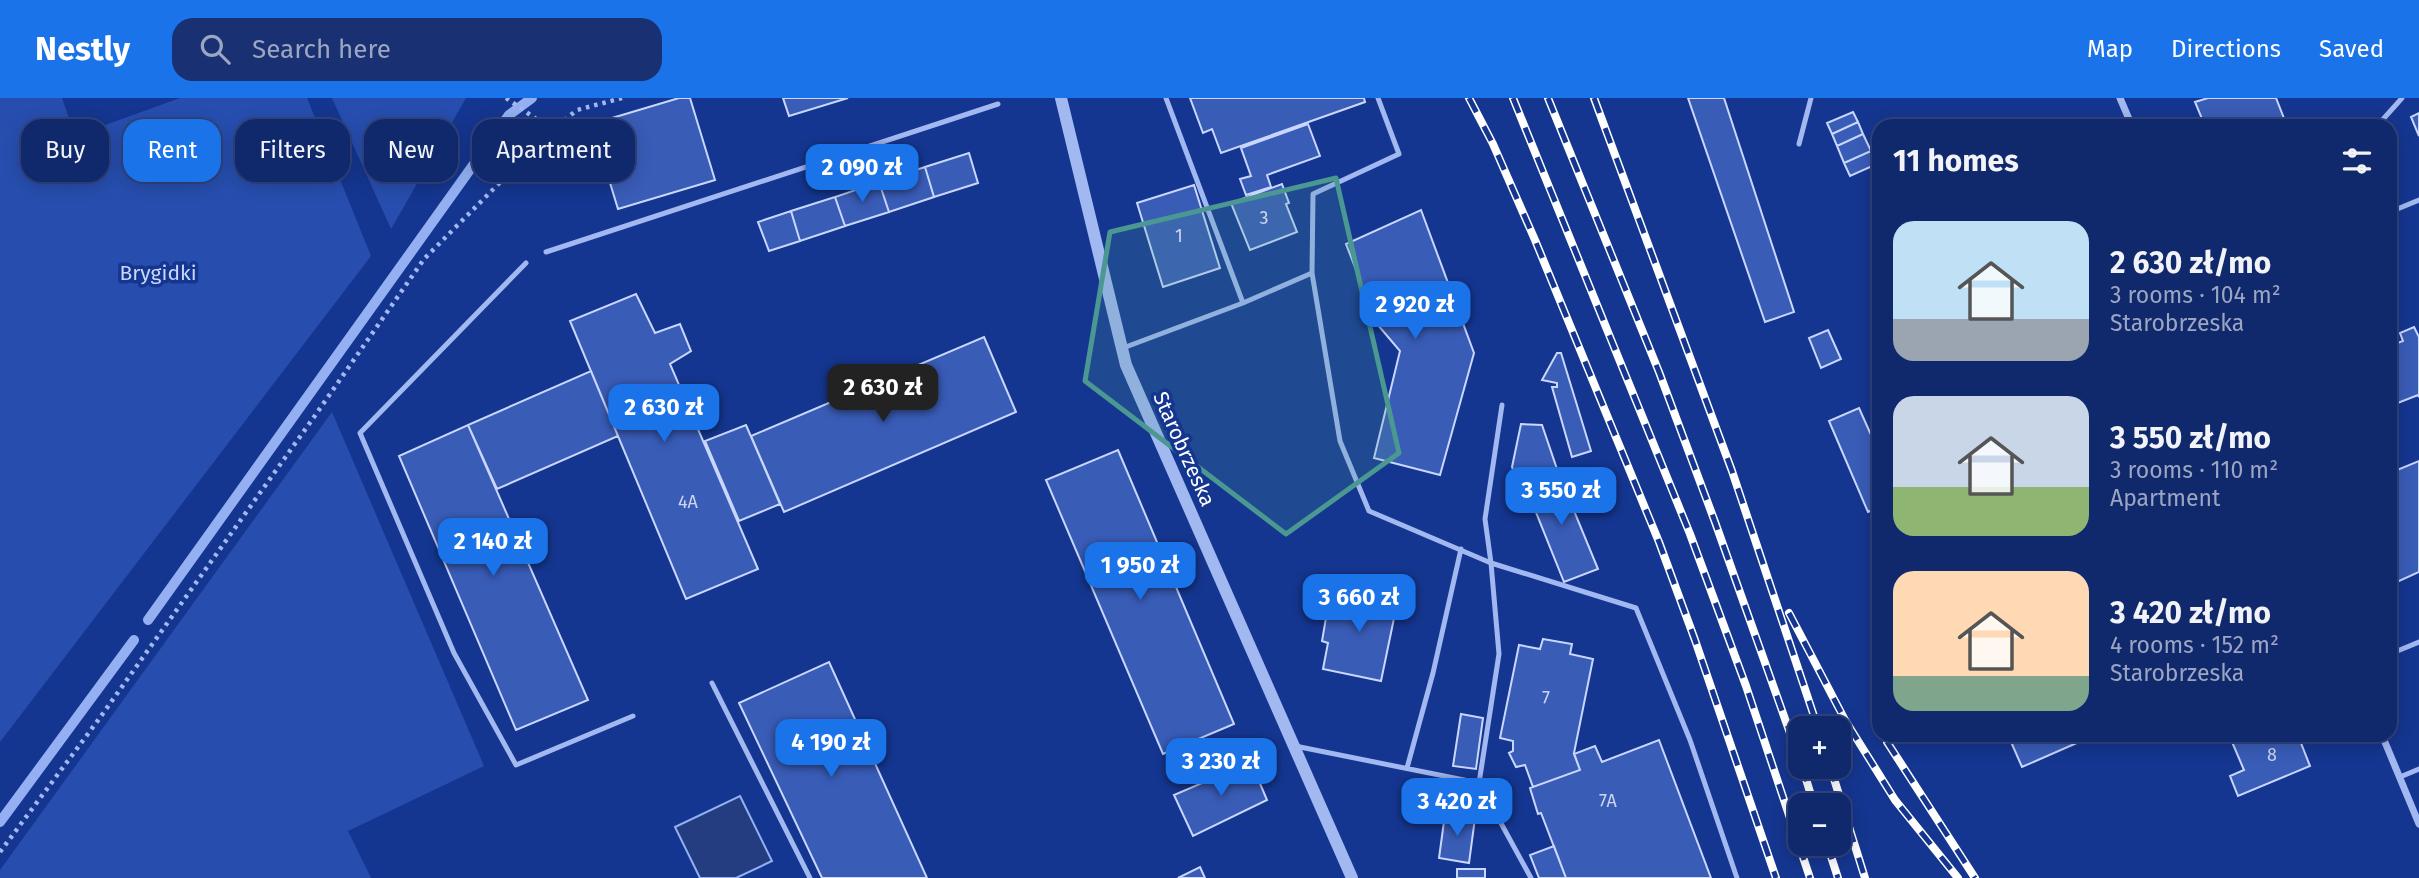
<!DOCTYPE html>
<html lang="en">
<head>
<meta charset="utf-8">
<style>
  body { margin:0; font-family:"Fira Sans",sans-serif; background:#193072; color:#f1f3f6; height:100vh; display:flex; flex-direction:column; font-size:26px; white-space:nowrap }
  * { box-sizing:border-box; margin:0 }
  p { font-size:23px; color:#9ca6c2 }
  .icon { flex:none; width:38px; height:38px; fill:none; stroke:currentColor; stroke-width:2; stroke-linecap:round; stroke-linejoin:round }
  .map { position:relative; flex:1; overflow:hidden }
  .sheet { position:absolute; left:1872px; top:21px; width:525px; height:623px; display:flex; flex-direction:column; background:#10286c; border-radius:21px; box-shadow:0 4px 18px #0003,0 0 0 2px #30447f }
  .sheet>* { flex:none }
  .hud { position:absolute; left:21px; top:21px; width:665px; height:63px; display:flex; gap:14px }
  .controls { position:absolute; left:1788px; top:618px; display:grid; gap:14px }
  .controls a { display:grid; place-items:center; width:63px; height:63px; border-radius:14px; background:#10286c; box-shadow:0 4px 18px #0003,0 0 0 2px #30447f; font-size:35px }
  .price { position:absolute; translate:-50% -60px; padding:0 16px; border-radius:14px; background:#1a73e8; color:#fff; font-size:23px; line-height:46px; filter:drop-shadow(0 2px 4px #0008) }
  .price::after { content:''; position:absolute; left:50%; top:42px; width:21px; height:16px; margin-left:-10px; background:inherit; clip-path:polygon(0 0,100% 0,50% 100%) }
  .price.on { background:#222; color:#fff }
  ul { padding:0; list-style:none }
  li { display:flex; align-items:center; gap:21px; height:175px; padding:0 21px }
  li span { display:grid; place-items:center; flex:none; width:196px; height:140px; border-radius:21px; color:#555 }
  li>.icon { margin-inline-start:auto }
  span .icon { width:84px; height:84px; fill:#fffc; stroke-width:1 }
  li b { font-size:30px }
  h2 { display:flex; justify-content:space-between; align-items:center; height:84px; padding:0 21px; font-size:30px }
  .tag { padding:0 24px; border-radius:21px; background:#10286c; box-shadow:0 4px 18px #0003,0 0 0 2px #30447f; font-size:24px; line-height:63px }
  .tag.on { background:#1a73e8; color:#fff }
  header { display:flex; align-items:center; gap:42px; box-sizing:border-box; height:98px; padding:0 35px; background:#1a73e8; color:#fff }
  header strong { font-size:33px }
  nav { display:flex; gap:38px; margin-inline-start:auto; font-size:24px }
  .search { width:490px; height:63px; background:#193072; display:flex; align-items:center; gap:18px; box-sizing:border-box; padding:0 24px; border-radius:21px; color:#9ca6c2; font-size:26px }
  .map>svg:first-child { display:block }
</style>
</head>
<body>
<header>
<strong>Nestly</strong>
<div class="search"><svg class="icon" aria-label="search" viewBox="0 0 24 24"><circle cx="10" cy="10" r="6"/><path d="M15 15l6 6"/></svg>Search here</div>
<nav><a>Map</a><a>Directions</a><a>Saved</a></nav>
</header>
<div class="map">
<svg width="2419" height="780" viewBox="0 0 2419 780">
  <rect width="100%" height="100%" fill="#153690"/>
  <path fill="#274eaf" d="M0,0h62l13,38 105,-38h127l64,158 -371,486z
    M332,0h134l-75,131z
    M332,314l152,354 -136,65 23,47h-371v-8z"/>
  <path fill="#243c80" stroke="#94b0f3" stroke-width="2" d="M740,698l32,65 -36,17h-36l-25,-51z"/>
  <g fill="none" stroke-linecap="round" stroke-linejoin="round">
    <path stroke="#94b0f3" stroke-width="10" d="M148,522l361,-505 23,-17
      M0,724l134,-182"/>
  </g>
  <path fill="#395cb7" stroke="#c9d7fc" stroke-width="2" d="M679,0h11l25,82 -97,29 -26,-85z
    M783,0h65l-59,18z
    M1190,0h174l1,4 -144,51 -9,-24 -9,4z
    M1688,0h36l70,214 -29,10z
    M2208,0h68l11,28h-82l-10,-24z
    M1853,14l5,10 -26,12 -5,-11z
    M2419,15v23l-8,-19z
    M1858,24l5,12 -26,12 -5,-12z
    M1308,26l12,32 -53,19 4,12 -25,8 -6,-16 11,-3 -10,-28z
    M1863,36l8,17 -27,12 -7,-17z
    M1871,53l6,13 -27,12 -6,-13z
    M969,55l9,30 -44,14 -9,-30z
    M925,69l9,30 -45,15 -10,-30z
    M879,84l10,30 -44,14 -10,-29z
    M1282,86l7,19 -3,1 11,28 -47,18 -19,-47z
    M1194,87l26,83 -57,19 -26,-84z
    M835,99l10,29 -45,15 -9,-30z
    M1421,112l53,143 -34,122 -66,-17 26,-107 -23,-27 -31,-80z
    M791,113l9,30 -31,10 -11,-29z
    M636,196l19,39 25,-9 11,27 -21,13 88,205 -72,30 -116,-278z
    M2414,229l5,10v60l-1,-2 -28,11v-60l13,-5 -3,-8z
    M1828,232l13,29 -20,9 -12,-30z
    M984,239l32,75 -232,100 -33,-76z
    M1557,255h4l30,98 -19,6 -20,-70h5v-4l-15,-3z
    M591,273l27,65 -121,53 -29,-64z
    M1859,310l21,47v52l-12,5 -39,-91z
    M1521,326l21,1 16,47 -38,16 -8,-21z
    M468,327l120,275 -72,30 -117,-274z
    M746,327l34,79 -41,17 -34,-80z
    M1118,352l116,274 -71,30 -117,-274z
    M2419,363v111l-22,10 -7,-15v-94z
    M1558,374l40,97 -34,13 -39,-97z
    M1339,489l59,12 -17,82 -58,-12 5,-26 -6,-2 5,-29 6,2z
    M1543,541l29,5 -2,10 23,5 -19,94 6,17 -47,17 -8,-22 -9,2 -7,-14 4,-2v-10l-13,-3 19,-93 21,4z
    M829,564l98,216h-105l-83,-175z
    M1461,616l22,4 -7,51 -23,-3z
    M2008,637h87l-73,32z
    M2229,637h71l3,7 -2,1 9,23 -72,30 -8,-20 14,-6z
    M1659,642l52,138h-145l-25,-65 -3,1 -8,-26 50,-18 -6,-16 21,-8 7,16z
    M1251,664l16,38 -74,36 -19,-41z
    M1445,716l30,4 -6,45 -30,-5z
    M1554,748l12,32h-27l-9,-23z
    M1200,769l5,11h-27z
    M1457,771h28v9h-28z"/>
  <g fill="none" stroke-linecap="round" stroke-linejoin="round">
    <path stroke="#a2b8f1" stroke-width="4.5" stroke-dasharray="3.5 5" stroke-linecap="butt" d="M506,0l46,32
      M0,754l99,-133 215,-302 110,-158 128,-129 25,-20 45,-12"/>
    <path stroke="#a2b8f1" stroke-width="5" d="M1166,0l77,205
      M1378,0l21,56 -86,40 -1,79 28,168 29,70 122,52 -6,-44 17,-114
      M2377,28l25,-28
      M1799,46l12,-46
      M2390,114l29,-12
      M546,154l452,-148
      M526,165l-166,170 94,220 62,112 117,-49
      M1123,250l120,-45 69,-30
      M2390,556l29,-12
      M712,585l98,195
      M1295,648l184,37 20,-129 -8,-91 145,45 54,132 47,138
      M1407,670l26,-95 28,-124
      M2400,679l19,-8
      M1479,685l52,95"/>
    <path stroke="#a2b8f1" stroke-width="7" d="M2120,0l12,28
      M2382,637l37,89"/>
    <path stroke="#a2b8f1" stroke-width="12" d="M1061,0l65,267 226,513"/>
    <defs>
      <path id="rail" d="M1469,0l24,46 42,96 124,302 36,98 81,238
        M1513,0l177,436 56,152 64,192
        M1548,0l111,274 56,150 86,242
        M1594,0l138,373 86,257
        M1789,515l56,107 50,80 63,78
        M1887,644l88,136
        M1802,668l12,39
        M1830,668l35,112
        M1827,746l11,34"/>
    </defs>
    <use href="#rail" stroke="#fff" stroke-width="8"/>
    <use href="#rail" stroke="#153690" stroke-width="5" stroke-dasharray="16" stroke-linecap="butt"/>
  </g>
  <path fill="#4b9892" fill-opacity="0.2" stroke="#4b9892" stroke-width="5" stroke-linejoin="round" d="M1336,80l63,275 -113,81 -201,-153 25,-149z"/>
  <g text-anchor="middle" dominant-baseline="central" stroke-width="7" stroke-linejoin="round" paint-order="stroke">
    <g font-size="18" fill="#ced6ed">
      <text x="1264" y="120">3</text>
      <text x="1179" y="138">1</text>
      <text x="688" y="404">4A</text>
      <text x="1546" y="600">7</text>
      <text x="2272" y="657">8</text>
      <text x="1608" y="703">7A</text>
    </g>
    <g font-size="21" fill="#c9d7fc" stroke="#153690">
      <text x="158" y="175">Brygidki</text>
    </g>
    <g font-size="21" fill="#fff" stroke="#153690">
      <text transform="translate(1184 351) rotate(66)">Starobrzeska</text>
    </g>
  </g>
</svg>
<div class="controls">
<a>+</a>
<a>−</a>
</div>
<b class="price" style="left:862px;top:106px">2 090 zł</b>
<b class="price" style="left:1415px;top:243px">2 920 zł</b>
<b class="price on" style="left:883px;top:326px">2 630 zł</b>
<b class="price" style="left:664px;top:346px">2 630 zł</b>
<b class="price" style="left:1561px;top:429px">3 550 zł</b>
<b class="price" style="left:493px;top:480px">2 140 zł</b>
<b class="price" style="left:1140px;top:504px">1 950 zł</b>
<b class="price" style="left:1359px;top:536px">3 660 zł</b>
<b class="price" style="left:831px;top:681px">4 190 zł</b>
<b class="price" style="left:1221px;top:700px">3 230 zł</b>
<b class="price" style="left:1457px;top:740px">3 420 zł</b>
<div class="hud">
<a class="tag">Buy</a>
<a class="tag on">Rent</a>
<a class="tag">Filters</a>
<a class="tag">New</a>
<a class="tag">Apartment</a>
</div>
<section class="sheet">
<h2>11 homes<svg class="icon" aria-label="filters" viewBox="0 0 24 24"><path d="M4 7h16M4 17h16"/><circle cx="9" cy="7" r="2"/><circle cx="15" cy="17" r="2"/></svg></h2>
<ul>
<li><span style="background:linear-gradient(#bfe0f5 70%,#9aa5b1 0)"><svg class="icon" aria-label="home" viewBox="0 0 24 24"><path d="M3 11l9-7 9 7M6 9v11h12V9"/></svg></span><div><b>2 630 zł/mo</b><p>3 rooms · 104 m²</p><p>Starobrzeska</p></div></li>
<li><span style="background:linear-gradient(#c9d6e8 65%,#8fb573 0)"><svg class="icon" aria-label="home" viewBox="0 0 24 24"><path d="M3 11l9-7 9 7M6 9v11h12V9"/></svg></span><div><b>3 550 zł/mo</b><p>3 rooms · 110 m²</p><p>Apartment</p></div></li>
<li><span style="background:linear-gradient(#ffd9b3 75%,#7fa58c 0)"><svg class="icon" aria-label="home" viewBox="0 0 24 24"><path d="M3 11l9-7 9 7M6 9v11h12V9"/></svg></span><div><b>3 420 zł/mo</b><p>4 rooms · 152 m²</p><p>Starobrzeska</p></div></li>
</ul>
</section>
</div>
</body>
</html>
